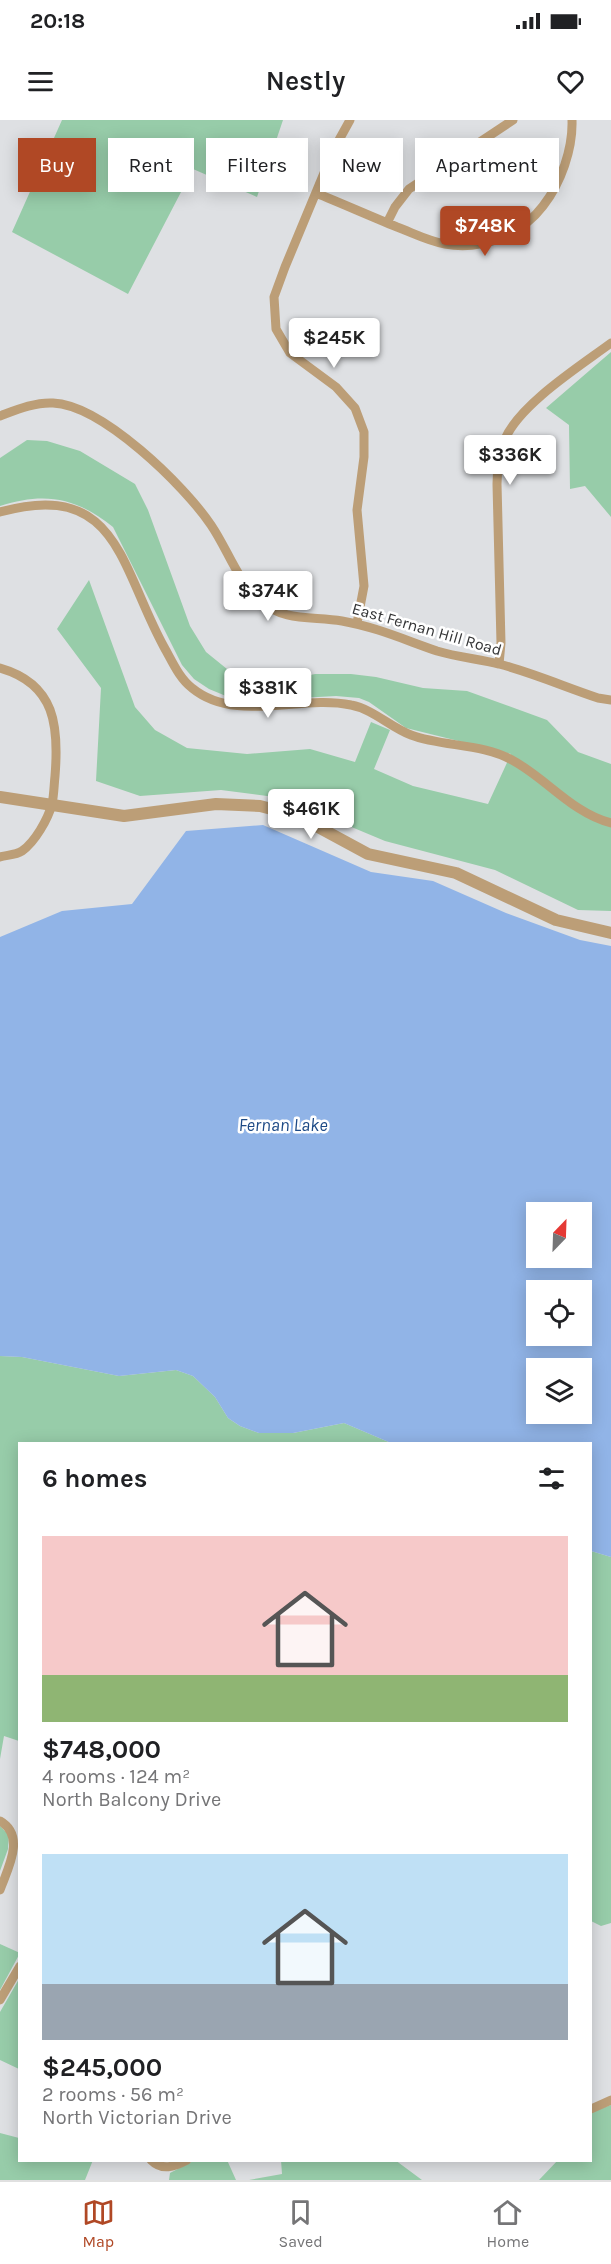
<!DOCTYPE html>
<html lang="en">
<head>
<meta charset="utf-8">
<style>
  body { margin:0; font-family:Karla,sans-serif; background:#f2f2f2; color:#202124; height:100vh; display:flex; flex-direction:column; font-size:22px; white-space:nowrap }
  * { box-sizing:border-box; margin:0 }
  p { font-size:20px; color:#757577 }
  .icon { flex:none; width:33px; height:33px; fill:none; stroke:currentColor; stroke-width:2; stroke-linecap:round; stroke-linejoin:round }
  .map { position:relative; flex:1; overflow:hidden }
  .sheet { position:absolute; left:18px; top:1322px; width:574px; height:720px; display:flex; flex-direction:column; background:#fff; border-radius:0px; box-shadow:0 3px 15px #0003 }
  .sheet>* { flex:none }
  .hud { position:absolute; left:18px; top:18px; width:576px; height:54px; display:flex; gap:12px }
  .needle { width:39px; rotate:23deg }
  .buttons { position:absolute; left:526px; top:1082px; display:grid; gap:12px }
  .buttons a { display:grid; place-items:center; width:66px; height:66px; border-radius:0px; background:#fff; box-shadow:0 3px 15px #0003; font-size:30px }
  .price { position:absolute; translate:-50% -51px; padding:0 14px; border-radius:6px; background:#fff; color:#222; font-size:20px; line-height:39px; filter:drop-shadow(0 2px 3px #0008) }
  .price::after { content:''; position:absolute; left:50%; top:36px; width:18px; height:14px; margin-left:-9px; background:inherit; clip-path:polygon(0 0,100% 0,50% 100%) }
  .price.on { background:#b04825; color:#fff }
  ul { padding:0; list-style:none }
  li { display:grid; align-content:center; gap:12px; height:318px; padding:0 24px }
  li span { display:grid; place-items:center; height:186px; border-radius:0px; color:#555 }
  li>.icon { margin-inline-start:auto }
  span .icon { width:108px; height:108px; fill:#fffc; stroke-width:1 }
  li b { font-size:26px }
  h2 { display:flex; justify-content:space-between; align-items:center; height:72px; padding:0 24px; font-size:26px }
  .tag { padding:0 21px; border-radius:0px; background:#fff; box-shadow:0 3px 15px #0003; font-size:21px; line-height:54px }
  .tag.on { background:#b04825; color:#fff }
  .status { display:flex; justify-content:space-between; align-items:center; height:42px; padding:0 30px; background:#fff; direction:ltr }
  .status svg { height:16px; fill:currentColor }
  header { display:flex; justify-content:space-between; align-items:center; height:78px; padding:0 24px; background:#fff; font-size:27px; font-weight:600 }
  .dock { display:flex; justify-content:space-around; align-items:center; height:84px; border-top:2px solid #e0e0e0; background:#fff; font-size:16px; color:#757577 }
  .dock a { display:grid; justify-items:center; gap:3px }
  .dock .on { color:#b04825 }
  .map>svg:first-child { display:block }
</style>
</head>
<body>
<div class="status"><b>20:18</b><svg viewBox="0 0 49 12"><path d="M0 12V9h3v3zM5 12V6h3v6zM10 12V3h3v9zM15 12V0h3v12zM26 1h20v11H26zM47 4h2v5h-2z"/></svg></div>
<header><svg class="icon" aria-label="menu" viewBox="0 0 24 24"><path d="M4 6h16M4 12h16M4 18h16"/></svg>Nestly<svg class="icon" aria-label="heart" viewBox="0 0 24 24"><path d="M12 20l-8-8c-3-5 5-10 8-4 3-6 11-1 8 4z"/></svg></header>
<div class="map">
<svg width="611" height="2060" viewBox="0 0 611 2060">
  <rect width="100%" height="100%" fill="#dee0e3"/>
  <path fill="#97cca9" d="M62,0h221l-26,77 -64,-28 -65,125 -116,-62z
    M611,232v165l-26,-31 -15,3 -1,-64 -23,-17z
    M27,320l20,1 33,10 55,33 13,26 42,116 16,26 21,17 55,12 33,-7h36l25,3 47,11 44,3 80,29 31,32 33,12v147l-33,-1 -83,-40 -110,-29 -103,-43 -61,-8 -81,6 -44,-15 5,-93 -44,-59 32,-49 46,127 20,23 32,18 60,6 63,-5 45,13 16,-40 19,8 -16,39 39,17 75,18 23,-50 -105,-26 -37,-26 -10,-4 -23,-2 -72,4 -38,-4 -17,-7 -15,-10 -12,-14 -69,-138c-37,-30 -69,-35 -113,-21v-48z
    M0,1236l22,1 97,19 57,-6 17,6 22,21 13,21 12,8 19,7h34l51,-10 47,20h-371l-1,298 -15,-5 -4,23z
    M591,1431l20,6v366l-10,3 -10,-5z
    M0,1706l9,9 -1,14 -8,22z
    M0,1824l20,9 -20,37z
    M19,1859v90l-19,-9v-48z
    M611,1985v75h-72l19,-20h33v-48z
    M0,2013l19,5 1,22h73l-8,20h-85z
    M195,2040h32l9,20h-67l1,-7z
    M281,2040h114l27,20h-173l33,-6z"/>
  <path fill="#91b4e7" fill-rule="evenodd" d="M263,705l108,47 62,9 73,32 74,27 31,6v611l-20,-6v-108h-200l-47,-20 -51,10h-34l-19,-7 -12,-8 -13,-21 -22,-21 -17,-6 -57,6 -97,-19 -22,-1v-419l62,-26 70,-7 54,-73zM537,1092h45v45h-45zM537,1170h45v45h-45zM537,1248h45v45h-45z"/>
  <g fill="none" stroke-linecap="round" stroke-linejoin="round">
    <path stroke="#bc9e77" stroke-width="9" d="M350,0l-16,29 -49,118 -11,30 2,32 14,24 46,34 19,21 9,24v25l-7,53 7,76 -7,37
      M316,73c27,11 54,23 81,34 16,6 31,14 48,17 36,7 76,-9 98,-38 18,-23 30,-57 29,-86
      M387,103l8,-16 14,-18 104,-69
      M0,296c16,-6 35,-14 53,-13 49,2 131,82 158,122 17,25 26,55 49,76 24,21 53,15 82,20 34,6 63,19 95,30 20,6 41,8 62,13 34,9 66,23 99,34l13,2
      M0,392c118,-33 120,55 164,135 8,14 15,31 28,41 44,36 108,6 159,17 22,4 39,22 60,30 32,12 71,8 101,25 34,18 60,53 99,63
      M499,544l2,-21 -4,-159c0,-16 2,-30 8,-45 15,-35 75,-73 106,-96
      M0,548c56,16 59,59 55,108 -1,9 -1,19 -3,28 -4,15 -17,38 -30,47 -6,4 -15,4 -22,6
      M0,1701c26,15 8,47 0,69
      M0,1880l20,-34
      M591,1989l20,-9
      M151,2040c11,11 23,7 36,0"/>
    <path stroke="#bc9e77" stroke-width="12" d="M0,677l124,19 92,-12 44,2 27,7 20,8 61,33 88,19 100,47 55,13"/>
  </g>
  <g text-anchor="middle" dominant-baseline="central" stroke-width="5" stroke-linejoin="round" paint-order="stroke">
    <g font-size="16" fill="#333435" stroke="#fff">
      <text transform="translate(427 509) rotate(16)">East Fernan Hill Road</text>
    </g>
    <g font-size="18" font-style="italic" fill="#1c4985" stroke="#fff">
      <text x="283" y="1005">Fernan Lake</text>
    </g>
  </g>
</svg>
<div class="buttons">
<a><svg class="needle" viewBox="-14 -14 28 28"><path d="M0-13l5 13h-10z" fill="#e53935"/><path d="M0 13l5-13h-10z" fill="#757577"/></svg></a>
<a><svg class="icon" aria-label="locate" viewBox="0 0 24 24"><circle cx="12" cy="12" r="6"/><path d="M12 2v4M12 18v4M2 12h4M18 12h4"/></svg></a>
<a><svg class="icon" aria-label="layers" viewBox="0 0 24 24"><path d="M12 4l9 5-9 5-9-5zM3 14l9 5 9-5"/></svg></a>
</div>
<b class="price on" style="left:485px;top:137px">$748K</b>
<b class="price" style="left:334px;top:249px">$245K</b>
<b class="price" style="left:510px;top:366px">$336K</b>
<b class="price" style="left:268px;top:502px">$374K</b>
<b class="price" style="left:268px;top:599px">$381K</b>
<b class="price" style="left:311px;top:720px">$461K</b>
<div class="hud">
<a class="tag on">Buy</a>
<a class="tag">Rent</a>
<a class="tag">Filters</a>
<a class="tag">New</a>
<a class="tag">Apartment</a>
</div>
<section class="sheet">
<h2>6 homes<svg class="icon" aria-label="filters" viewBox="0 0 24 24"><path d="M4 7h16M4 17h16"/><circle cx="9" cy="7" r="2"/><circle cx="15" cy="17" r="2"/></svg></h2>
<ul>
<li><span style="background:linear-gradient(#f6c9c9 75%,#8fb573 0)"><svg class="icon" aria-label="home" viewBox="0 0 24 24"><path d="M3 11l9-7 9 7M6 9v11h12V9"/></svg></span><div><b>$748,000</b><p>4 rooms · 124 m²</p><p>North Balcony Drive</p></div></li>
<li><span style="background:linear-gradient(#bfe0f5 70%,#9aa5b1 0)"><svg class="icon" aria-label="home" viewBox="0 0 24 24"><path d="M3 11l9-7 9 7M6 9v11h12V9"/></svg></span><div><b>$245,000</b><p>2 rooms · 56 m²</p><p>North Victorian Drive</p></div></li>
</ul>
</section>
</div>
<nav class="dock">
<a class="on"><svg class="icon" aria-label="map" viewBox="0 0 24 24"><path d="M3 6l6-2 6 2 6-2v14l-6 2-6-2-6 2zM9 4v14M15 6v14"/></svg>Map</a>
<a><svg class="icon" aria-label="saved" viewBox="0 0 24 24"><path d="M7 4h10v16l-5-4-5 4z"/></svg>Saved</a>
<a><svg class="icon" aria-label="home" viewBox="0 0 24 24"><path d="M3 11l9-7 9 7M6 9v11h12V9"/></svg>Home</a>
</nav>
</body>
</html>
